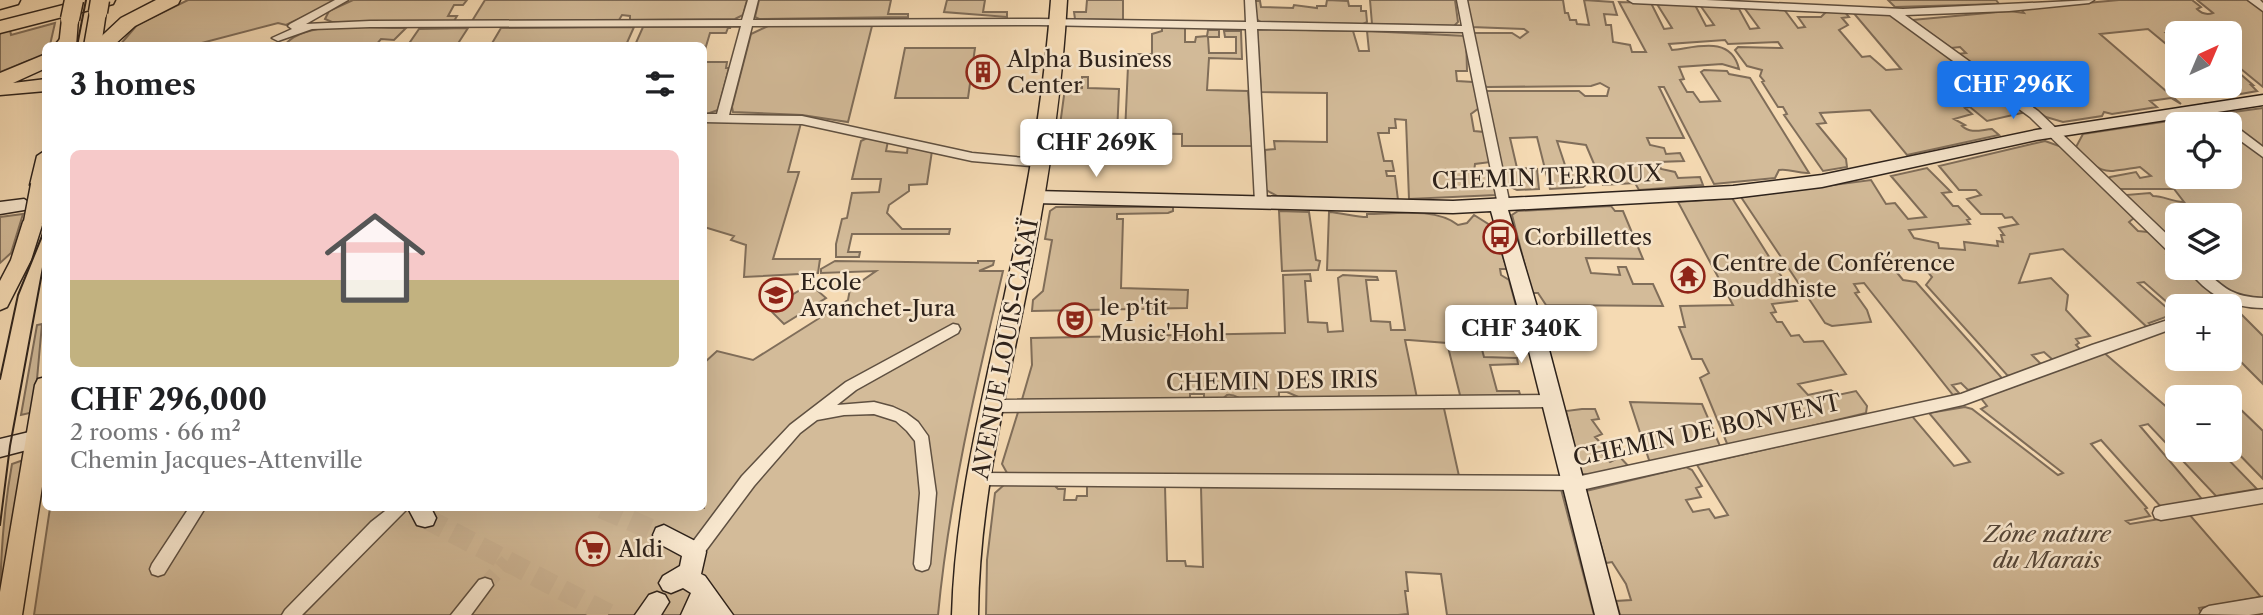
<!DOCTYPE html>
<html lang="en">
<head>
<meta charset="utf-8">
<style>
  body { margin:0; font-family:"Libre Caslon Text",serif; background:#f2f2f2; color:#202124; height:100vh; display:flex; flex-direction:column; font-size:26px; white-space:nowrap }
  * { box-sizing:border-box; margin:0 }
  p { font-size:23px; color:#757577 }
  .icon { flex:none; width:38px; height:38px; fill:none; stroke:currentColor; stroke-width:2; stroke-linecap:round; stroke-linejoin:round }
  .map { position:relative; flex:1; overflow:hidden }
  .details { position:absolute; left:42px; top:42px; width:665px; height:469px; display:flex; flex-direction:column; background:#fff; border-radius:10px; box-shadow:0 7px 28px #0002 }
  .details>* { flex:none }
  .needle { width:46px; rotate:44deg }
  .controls { position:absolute; left:2165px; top:21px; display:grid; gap:14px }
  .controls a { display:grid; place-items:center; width:77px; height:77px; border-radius:10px; background:#fff; box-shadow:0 7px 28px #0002; font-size:35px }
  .price { position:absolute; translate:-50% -60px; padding:0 16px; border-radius:7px; background:#fff; color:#222; font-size:23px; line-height:46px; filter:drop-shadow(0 2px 4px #0008) }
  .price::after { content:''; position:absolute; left:50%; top:42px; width:21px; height:16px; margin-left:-10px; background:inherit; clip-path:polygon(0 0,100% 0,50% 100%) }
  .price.active { background:#1a73e8; color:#fff }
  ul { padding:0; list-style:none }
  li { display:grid; align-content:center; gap:14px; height:371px; padding:0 28px }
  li+li { border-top:2px solid #e0e0e0 }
  li span { display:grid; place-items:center; height:217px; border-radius:10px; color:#555 }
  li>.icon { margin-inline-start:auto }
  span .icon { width:126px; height:126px; fill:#fffc; stroke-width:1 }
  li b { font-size:30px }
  h2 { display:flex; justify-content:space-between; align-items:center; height:84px; padding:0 28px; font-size:30px }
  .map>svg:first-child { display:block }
</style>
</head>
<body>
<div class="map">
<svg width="2263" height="615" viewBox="0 0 2263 615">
  <rect width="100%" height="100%" fill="#f5dab3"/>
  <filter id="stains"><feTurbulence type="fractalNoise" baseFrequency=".00286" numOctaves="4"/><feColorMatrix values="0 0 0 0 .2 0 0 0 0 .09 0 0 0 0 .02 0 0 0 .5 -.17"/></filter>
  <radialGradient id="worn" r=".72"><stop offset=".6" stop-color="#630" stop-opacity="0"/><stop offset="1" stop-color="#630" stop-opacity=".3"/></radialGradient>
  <path fill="#d3bb99" stroke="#806e5a" stroke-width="2" d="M188,0h150l-52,25 -8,-2 -84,22 -75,1 18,-21z
    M353,0h114l-4,5h-9l-6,11h9l-3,5 -122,1 -7,-3 4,-8z
    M485,0h262l-4,15 -8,4 -105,1v-4l-8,-1 -3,5 -147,1z
    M759,0h132l-3,14h20v3l-149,2 -4,-2z
    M947,0h38l-2,12h24v5l-63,-5z
    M1087,0h36v20l-48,-1 -1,-7h12z
    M1327,0l21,1 1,5h12v5h5l1,11 -4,2 -102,-2 -5,-3 -1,-18h5l1,6 32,1 1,-3 23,3v-2h9z
    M1370,0h85l3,22 -4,4 -82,-2z
    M1467,0h96l2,13h3l2,7h6l1,4 12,1 -5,-25 29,2 4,13 -13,-1 2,11h5l2,17 17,3 2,7h14l-27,-50 32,1 13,26 8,-1 -15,-24 38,1 11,21 8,-1 -14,-20 29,1 2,3h8l11,20 9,-1 -16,-22 40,2 15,20 7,-1 -7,-10h23l8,-8 15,2 5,6 -7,1 6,7 -9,5 23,27 8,-1 16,14 15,-1 -50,-59 34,3 11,4 70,52h-4l8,9 9,-1 47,35 -39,9 -17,-14 -5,1 7,6 -18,5 11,6 -3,1c9,8 18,4 30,3l7,6 -92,20 -37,-45 -50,3 6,10 -9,1 29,35 1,8 -24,4 -39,-56 3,-1 -4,-7h-5l-16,-25 2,-1 -4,-5 2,-6 -15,-4 -12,-16 3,-3 44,1 -4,-6 -50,2 -3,-4 -56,4 3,6c22,-2 59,-16 67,19l-17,-5 -43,3 5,12 -4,1 7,12h6l7,10 20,-1 -19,-29 3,-2 23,1 2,3 21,4 59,95c-11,1 -20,-5 -30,-3l-4,8 -61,6 -50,-97h-5l25,51h-37l3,7 14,3 2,6 14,-1 4,8 -26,1 3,7 14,3 3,6 22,-1 3,8 -64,5 -4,-7 -32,2 -17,-40 -29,-4 9,27 18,1 7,12 -8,6 -33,2 -13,-52 -27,1 7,30 20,1 2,20 -22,1 -15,-7 -19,-89 4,-3h92l6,5h22l2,-8 -9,-5 -9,3 -104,1 -5,-3 -9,-51h39l8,5 8,-6 -4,-3 -53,-2z
    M1888,0h108l3,4 -104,3z
    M2119,0h73l9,7 -4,2c4,4 10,6 16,4l-16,-13h53l13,10v77l-33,-27v-27h-64l11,10v10l-29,-24 -48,5 81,70 -10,-6 -21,3 7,6 -45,7 -8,-2 -2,4 -39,6 -17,-5 -88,-63 8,-1 -6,-6 -9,1 -39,-28 97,-9 15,2 -3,-4z
    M55,23l-5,22 -4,1 -1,8 -4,5 -11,1 -30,12v-40l10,-2 1,5z
    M768,26h104l-24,96 -46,-7 -69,-3 -1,-5 19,-73z
    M634,27l-8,18h-135l10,-17z
    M643,27h85l3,1h-3l-2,5h-16l-6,20v-7l-69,-1z
    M406,28l-12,12 -13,-1 -5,6 -92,1c21,-28 89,-17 122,-18z
    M468,28l-11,17h-49l11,-16z
    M1162,28h23v14h10l1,-5 11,-1 1,-6h11v7h-11l1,16h27v-16h-11l-1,-6h17l1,28 -33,-1 -2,32 41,1 4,55h-70v-12l-57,-1 3,-67 3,-1 1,-11h20v-20l10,-3z
    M1257,29l96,2 6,20h10l-2,-20 99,5 1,35h-11l1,10 16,1 6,26 -8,6 3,17 10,1 7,30 -16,2 -1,8 18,2 4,21 -87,4 -3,-79 -11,-1 1,9h-7v5h-11l6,28h8l2,10h-8l1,5h8l3,24 -121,-4 -11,-6 -1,-40 10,-1 -1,-8 53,1v-49l-66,-1z
    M905,48h70l-7,50h-73z
    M704,62h23l-1,6h3l-11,42 -14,5z
    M2230,65l23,20h-2l6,6 -27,5 -13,-10h13z
    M1082,77h6v11l31,1 -3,68 -60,-2 9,-67h17z
    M2263,108v40l-38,-29 1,-6z
    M2202,116l20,8h-45v53h53v-47l33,26v143c-28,0 -43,-13 -64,-31h31v-53h-53v32l-51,-52 24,-2 3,3c12,0 18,6 31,6l-10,-13h-57l-9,-10 2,-2 26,-5 4,6 11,-2 -11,-9c-39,6 -36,9 -64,-20l7,-13z
    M704,121l97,2 -13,49h11l-26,87h47l-2,14 -74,4 2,-32 -15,-5 3,-4 -30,-9z
    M871,136l17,5 -2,10 21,2 1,-8 24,6 -5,33 -18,1v6l-20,14 -2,8 15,16h48l-1,5h-97l-4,18h12l-1,5h-23v-13l6,-25 5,-1 5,-25 27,-1 2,-13h-29l9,-38z
    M2045,141l17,6 72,71 -5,4 9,9 10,1 20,18 -2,4 7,6h4v8h10l27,26 -1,2 8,9 -44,1v5l-33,-29 -6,1 36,31 -25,9 4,3 -5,2 -85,-79 -33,5 -11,29 32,-5 17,17 -2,15 24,26 -14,3 3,4 -3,2 5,5 -28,10 -9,-8 -12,3 8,8 -1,4 -25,11 -7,-3 -81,-90 6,-8 -9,-11 -29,3 9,11 13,2 85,95 -1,4 -32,9 -7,-7 -9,2 7,8 -6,2 -89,-112 -10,1 5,8 -4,1 12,17 4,12 -39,4 -7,-3 -84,-126 130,-17 15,24 9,-1 13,16 18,-2 -35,-41 36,-8 24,24 -9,1 11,13h5l12,13 -3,1 3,4 -61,6 5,8 24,5 1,5 26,2 -1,-8 34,4 -1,-5 6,1 -2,-7h3l-5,-7 19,-4 -6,-7 -7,1 -3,-4h-21l-14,-15 14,-4 -5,-5h-17l-20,-24z
    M1732,198l65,103 -25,3 4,8 -5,1 6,9h5l9,14 8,-1 5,7 19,-1 23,33 -48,10 10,11 23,-5 7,5 18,-4 11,15 -1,7 -138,33 -28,-68 9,-5 -7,-14h-10l-13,-32h6l-5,-21 53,-1 -55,-103z
    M1611,206l4,5h8l20,48 -57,-1 5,15 29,2 -2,-8h8l7,17h20l10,22 -117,-1 -8,-12h-6l-20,-78 6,-4z
    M1056,207h117v4l-5,2 -51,1v5h6l-2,69 67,2 -1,18 -155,3 1,-11 10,-9 9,-51 -7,-1 5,-28z
    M1279,211l30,1 7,48 4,1 -2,9 -36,1z
    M1329,212c14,1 27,5 38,5v-3c26,0 69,-7 91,11l9,-2 7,-8 19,12 14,42h-7l1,6 8,5 13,48h-12l1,9 -32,1 5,19 33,1 1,6 -28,1 7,26h22l2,7 -60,1 -14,-56 -38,-3h-4l12,58 -114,1 -16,-7h-8v4c-7,5 -27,7 -36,4 -7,-3 -8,-6 -16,-5l-7,6h-16v-7h-14v5l-169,4 11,-38 -1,-27 254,-5 -2,-58 27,-1 1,7h-6l3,41 19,1 1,9 15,-1 -5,-53 5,-3 34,2 1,3h-12l5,41 19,1 1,8h14l-9,-59 -69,-1z
    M23,214l-12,39 -11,10v-46z
    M835,261l143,2v-2h16l-1,4 -14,6h24c-27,114 -54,227 -65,344h-904l16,-107h654v-145l13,-12 36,9 95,-60 2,-11 26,-18 -55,2v-4z
    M810,284l16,14 -42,26 -15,-15z
    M2238,311l25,25v48l-33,-33v-29l9,-2 -3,-8z
    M42,324l-8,88 -13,3 16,-90z
    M2102,351l75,65v34h42l38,39 -41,7 -68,-72 -8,2 62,73 -41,8 -60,-67 -10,4 56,64 -2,1 5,7 -24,5 4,3 59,-10 72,83 -62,11 3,7h-582l-4,-14 15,-1 -5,-16 -14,-22 -6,1 -20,-72 100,-24 6,3 10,16 -6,2 5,9 -15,3 7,12 16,-3 6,9 13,-3 -31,-50 215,-49 42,50 16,-4 -41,-49 36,-6 7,2 86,66 5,-2 -82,-64 6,-3 -7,-9 35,-11z
    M1630,402l72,2 18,42 -70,17z
    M1443,404l16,72 -452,-3 -5,-9 17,-55z
    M2236,405l27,26v48l-33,-34v-39z
    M1582,409h13l4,10 -7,1 10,14 -7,3 13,13 -6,4 8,8 10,-5 10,11 -32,7 -17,-1 -15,-63z
    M26,459l-26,155c0,-50 3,-101 12,-150z
    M1005,484l49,1 4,4h7l-1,11h12l1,-4h10v-11l78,1 2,75h18l1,5 17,1 -2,-80 360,2 33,126h-147l-6,-41 -35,-2 2,19h-3l3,23 -10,1h-412l1,-55 8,-67z"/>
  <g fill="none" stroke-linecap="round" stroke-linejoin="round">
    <path stroke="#cdb595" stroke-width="15" stroke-dasharray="15 8" stroke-linecap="butt" d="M485,585l22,-24"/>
    <path stroke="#cdb595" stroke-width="21" stroke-dasharray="21 10" stroke-linecap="butt" d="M602,508l62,27
      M425,518l185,97"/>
    <defs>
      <path id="street" d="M335,0h13l-42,24 64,-3 372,-1 6,-20h10l-5,20 286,-1 207,3 -1,-22h10l2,22 205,4 -5,-26h10l43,205 -6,4 -6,-4 -35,-173 -206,-3 10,173 -6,4 -6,-4 -9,-173 -207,-4 -287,1 -23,89 73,1 170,37 74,7 2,3 -2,3 -4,1 -70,-6 -170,-37 -98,-2v-8h13l24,-88 -371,1 -58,2 -34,12 -6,-3 20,-9 -4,-3 2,-2z
        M1628,0h78l197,9 191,-9 -5,3 -80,8 -104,4 133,96 139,133v13l-5,-2 -142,-138 -140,-102 -257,-12z
        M2248,0h12l3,3v8z
        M2206,104l57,43v10l-33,-24v-9h-11l-17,-13v-6z
        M2187,268h15c22,20 30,29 61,30v10c-32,0 -57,-14 -76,-40z
        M2177,317v10l-214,78 -382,85 -603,-5 -6,-1 -2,-5 2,-5 6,-1 603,3 380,-82 131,-49z
        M953,324l5,1 2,4 -2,4 -102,57 -19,15 37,-3 19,5 13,6 12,9 10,14 8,57 -6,71 -2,5 -6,2 -6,-2 -2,-5 6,-71 -5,-52 -8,-10 -11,-10 -22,-7 -30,1 -27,5 -17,13 -46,53 -53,71 -6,2 -6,-2 -2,-5 2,-5 53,-71 48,-51 56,-43z
        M1552,395l5,2 2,4 -2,4 -5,2 -560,5 -5,-2 -3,-4 3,-4 5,-2z
        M2263,489v14l-102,17 -6,-2 -2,-5 2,-5 6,-2z
        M189,508h16l-41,66 -6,2 -6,-2 -2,-5 2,-5z
        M389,508h19l-106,107h-20l3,-5 86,-88z
        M485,578l6,2 2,5 -22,30h-20l28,-35z
        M2263,597v16l-14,2 -49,-1 3,-5 6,-3z"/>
      <path id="secondary" d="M2263,95v10l-227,35 -214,47 -89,11 -225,12 35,117 76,288h-24l-72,-288 -32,-116 -38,2 -418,-10 -9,-6 9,-6 418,10 280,-15 89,-11 214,-45z
        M24,199l9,6 -3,4 -30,5v-12z
        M46,428v17l-46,12v-18z
        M408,508h23l5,10 -3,7 -8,2 -8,-2z
        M664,525l39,20 3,7 -5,22 4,2 28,39h-52l10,-22 -8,-5 -12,5 -8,-3 -4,-7 4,-7 17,-10 2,-10 -26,-14 -3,-7 3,-7z
        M657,592l8,3 4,7 -8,13h-26l14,-20z"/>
      <path id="primary" d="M1051,0h16c-5,96 -20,190 -39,284 -22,110 -49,219 -50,331h-26c3,-112 32,-221 55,-331 21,-94 37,-188 44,-284z
        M98,7l8,5 -5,34h-17l6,-34z
        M70,14l8,5 -2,27h-17l3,-27z
        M46,150v40l-13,-1 -3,-4 7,-29z
        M33,215l7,2 3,5 -12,38 -24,47 -7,3v-29l11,-21 12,-38 3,-5z
        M46,377v84l-24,154h-22v-23l35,-207 3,-6z"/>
      <path id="highway" d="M0,0h20l-2,4 -18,5z
        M83,0h32l-2,4 -113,29v-12z
        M156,0h24l-2,4 -43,22 -22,20h-22l30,-28z
        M67,37l7,2 3,4 -2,3h-21l6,-7z
        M46,54v14l-33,15 33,-4v12l-46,4v-22z"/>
    </defs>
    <use href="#street" stroke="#5f5041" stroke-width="3"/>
    <use href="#secondary" stroke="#2d221b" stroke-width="3"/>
    <use href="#primary" stroke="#2d221b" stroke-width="3"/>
    <use href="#highway" stroke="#2d221b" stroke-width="3"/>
    <use href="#street" fill="#f8e7ce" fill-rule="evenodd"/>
    <use href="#secondary" fill="#f8e7ce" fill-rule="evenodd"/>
    <use href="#primary" fill="#f5dab3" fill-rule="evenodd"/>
    <use href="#highway" fill="#f5dab3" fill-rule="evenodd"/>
    <path stroke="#2d221b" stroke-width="2" d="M77,46l9,-46
      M0,379l18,-84 24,-59 4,-18
      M0,525l10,-79 36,-195"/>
    <defs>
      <path id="primary-bridge" d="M98,12l2,-12
        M70,19l4,-19
        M33,222l7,-37"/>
    </defs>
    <use href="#primary-bridge" stroke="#2d221b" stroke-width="21" stroke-linecap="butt"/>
    <use href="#primary-bridge" stroke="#f5dab3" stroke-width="18"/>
  </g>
  <defs>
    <symbol id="building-ring" viewBox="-11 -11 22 22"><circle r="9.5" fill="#f8e7ce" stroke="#8f2418" stroke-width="1.5"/><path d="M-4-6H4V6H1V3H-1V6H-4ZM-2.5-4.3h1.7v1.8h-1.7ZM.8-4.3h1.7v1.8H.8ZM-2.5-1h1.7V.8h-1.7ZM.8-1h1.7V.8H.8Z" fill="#8f2418"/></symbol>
    <symbol id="bus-ring" viewBox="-11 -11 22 22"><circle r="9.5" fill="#f8e7ce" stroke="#8f2418" stroke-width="1.5"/><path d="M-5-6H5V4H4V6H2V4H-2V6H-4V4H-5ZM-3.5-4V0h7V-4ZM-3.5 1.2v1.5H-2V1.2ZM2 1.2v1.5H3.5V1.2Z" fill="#8f2418"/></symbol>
    <symbol id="temple-ring" viewBox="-11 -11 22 22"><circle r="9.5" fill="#f8e7ce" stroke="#8f2418" stroke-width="1.5"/><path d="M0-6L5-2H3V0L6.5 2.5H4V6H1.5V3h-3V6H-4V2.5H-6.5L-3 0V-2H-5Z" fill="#8f2418"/></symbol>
    <symbol id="school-ring" viewBox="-11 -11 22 22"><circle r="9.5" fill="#f8e7ce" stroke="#8f2418" stroke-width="1.5"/><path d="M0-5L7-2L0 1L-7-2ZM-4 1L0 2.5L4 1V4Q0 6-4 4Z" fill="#8f2418"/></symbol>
    <symbol id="theatre-ring" viewBox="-11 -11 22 22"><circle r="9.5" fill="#f8e7ce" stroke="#8f2418" stroke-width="1.5"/><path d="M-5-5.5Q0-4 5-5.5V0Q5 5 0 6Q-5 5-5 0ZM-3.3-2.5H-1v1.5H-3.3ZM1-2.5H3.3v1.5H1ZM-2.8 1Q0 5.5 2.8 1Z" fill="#8f2418"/></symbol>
    <symbol id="supermarket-ring" viewBox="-11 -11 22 22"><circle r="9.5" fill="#f8e7ce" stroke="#8f2418" stroke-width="1.5"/><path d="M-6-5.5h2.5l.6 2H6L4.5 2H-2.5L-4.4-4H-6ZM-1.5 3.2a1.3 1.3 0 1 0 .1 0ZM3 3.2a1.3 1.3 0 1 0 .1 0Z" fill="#8f2418"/></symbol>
  </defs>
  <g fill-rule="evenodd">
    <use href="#building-ring" x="964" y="53" width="38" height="38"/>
    <use href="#bus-ring" x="1481" y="218" width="38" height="38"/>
    <use href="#temple-ring" x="1669" y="257" width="38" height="38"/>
    <use href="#school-ring" x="757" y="276" width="38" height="38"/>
    <use href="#theatre-ring" x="1056" y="301" width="38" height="38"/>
    <use href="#supermarket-ring" x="574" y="530" width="38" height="38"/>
  </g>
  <g text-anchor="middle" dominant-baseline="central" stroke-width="5" stroke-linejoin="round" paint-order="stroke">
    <g font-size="23" fill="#2d221b" stroke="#f8e7ce" text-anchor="start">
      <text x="1007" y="59">Alpha Business<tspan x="1007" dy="26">Center</tspan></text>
      <text x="1524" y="237">Corbillettes</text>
      <text x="1712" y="263">Centre de Conférence<tspan x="1712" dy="26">Bouddhiste</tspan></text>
      <text x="800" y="282">Ecole<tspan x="800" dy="26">Avanchet-Jura</tspan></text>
      <text x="1100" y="307">le p'tit<tspan x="1100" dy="26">Music'Hohl</tspan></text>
      <text x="618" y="549">Aldi</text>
    </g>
    <g font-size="23" fill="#2d221b" stroke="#f8e7ce">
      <text transform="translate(1547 177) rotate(-2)">CHEMIN TERROUX</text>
      <text transform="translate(1005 349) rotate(-79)">AVENUE LOUIS-CASAÏ</text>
      <text transform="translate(1272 381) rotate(-1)">CHEMIN DES IRIS</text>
      <text transform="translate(1707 430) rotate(-12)">CHEMIN DE BONVENT</text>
    </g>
    <g font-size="23" font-style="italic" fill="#56483a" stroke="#f8e7ce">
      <text x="2047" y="534">Zône nature<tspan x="2047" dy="26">du Marais</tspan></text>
    </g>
  </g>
  <rect width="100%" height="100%" filter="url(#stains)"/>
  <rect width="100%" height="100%" fill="url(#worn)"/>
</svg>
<div class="controls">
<a><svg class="needle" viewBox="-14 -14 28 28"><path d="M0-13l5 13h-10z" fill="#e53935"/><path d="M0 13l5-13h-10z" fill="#757577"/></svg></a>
<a><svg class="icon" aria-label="locate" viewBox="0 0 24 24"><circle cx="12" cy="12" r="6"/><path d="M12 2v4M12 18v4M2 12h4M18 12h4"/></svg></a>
<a><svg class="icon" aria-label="layers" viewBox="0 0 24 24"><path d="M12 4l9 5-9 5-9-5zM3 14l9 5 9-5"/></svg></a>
<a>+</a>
<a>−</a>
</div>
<b class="price active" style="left:2013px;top:121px">CHF 296K</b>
<b class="price" style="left:1096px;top:179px">CHF 269K</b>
<b class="price" style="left:1521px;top:365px">CHF 340K</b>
<section class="details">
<h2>3 homes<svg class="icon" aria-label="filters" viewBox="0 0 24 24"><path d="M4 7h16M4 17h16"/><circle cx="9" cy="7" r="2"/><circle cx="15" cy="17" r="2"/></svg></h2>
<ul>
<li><span style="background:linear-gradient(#f6c9c9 60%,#c2b280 0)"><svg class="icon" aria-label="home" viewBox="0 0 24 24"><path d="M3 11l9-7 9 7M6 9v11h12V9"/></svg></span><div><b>CHF 296,000</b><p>2 rooms · 66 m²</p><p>Chemin Jacques-Attenville</p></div></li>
</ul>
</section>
</div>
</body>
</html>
